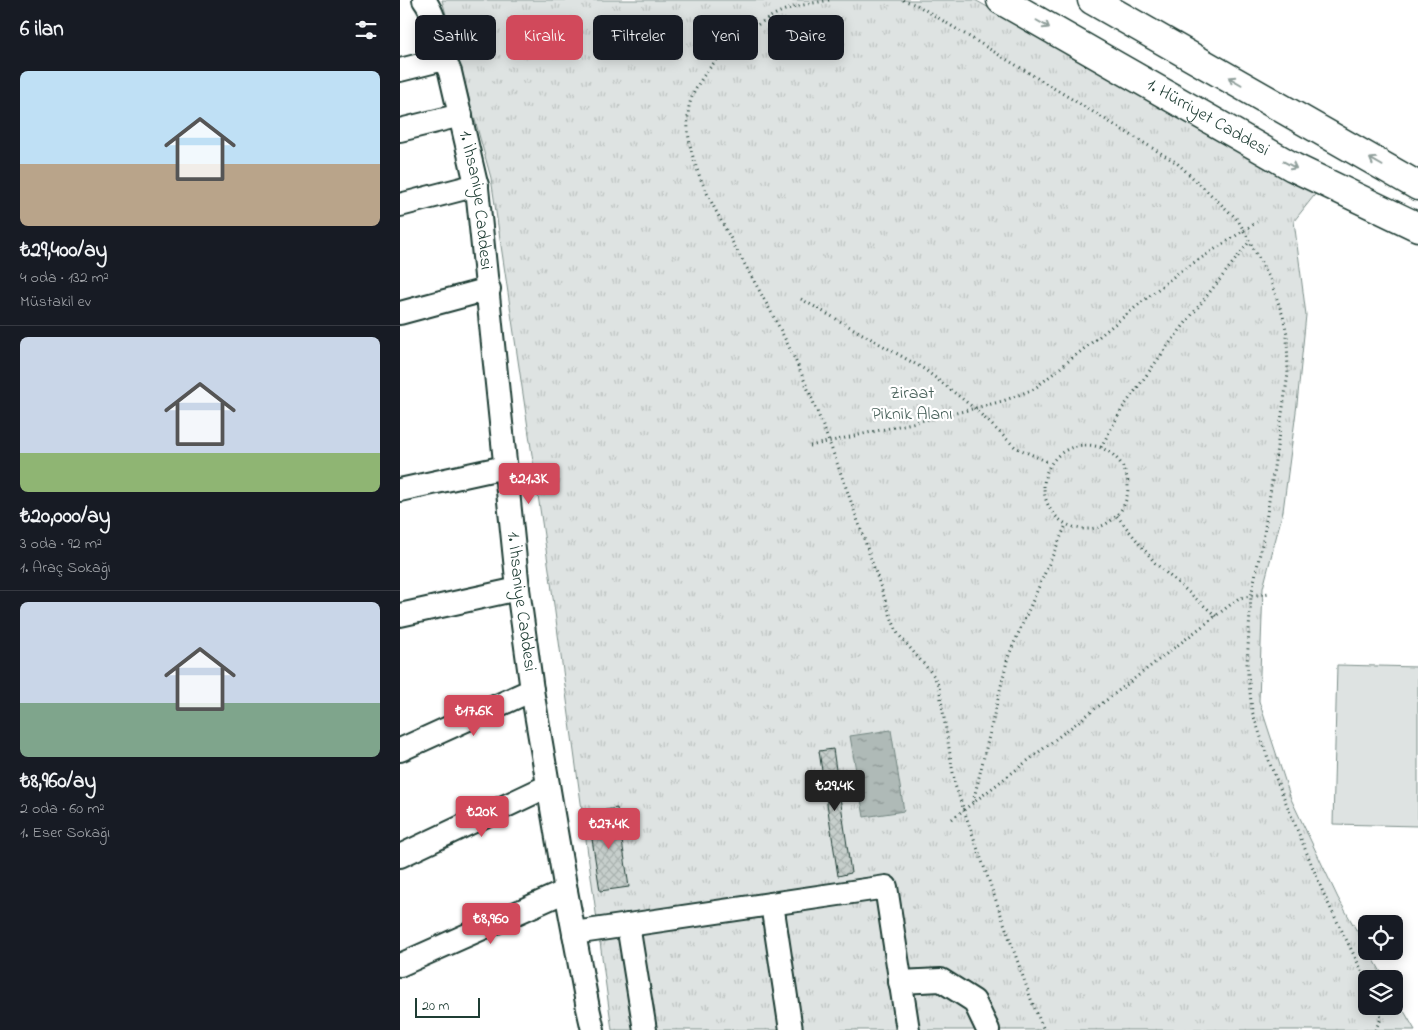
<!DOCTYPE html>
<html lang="tr">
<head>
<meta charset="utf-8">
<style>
  body { margin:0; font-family:"Indie Flower",sans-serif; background:#242831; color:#f1f3f6; height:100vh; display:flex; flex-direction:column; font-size:19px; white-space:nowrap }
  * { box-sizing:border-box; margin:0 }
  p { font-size:16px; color:#9ea1a6 }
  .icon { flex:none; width:28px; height:28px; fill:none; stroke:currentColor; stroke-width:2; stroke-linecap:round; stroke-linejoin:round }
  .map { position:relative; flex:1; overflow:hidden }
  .panel { display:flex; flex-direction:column; background:#171b24; width:400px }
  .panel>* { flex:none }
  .hud { position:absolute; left:15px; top:15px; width:475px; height:45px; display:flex; gap:10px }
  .buttons { position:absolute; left:958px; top:915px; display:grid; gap:10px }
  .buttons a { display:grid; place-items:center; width:45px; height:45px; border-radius:8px; background:#171b24; box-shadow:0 2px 12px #0003; font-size:25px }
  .scale { position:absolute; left:15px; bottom:12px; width:65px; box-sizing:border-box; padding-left:5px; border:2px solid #1f3d34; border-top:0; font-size:14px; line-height:18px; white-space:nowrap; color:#1f3d34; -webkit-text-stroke:4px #fff; paint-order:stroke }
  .price { position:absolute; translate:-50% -42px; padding:0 11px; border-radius:5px; background:#d1495b; color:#fff; font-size:16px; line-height:32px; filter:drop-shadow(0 1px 2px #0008) }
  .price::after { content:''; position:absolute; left:50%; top:30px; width:15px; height:11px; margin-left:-8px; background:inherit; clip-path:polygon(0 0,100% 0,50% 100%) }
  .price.selected { background:#222; color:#fff }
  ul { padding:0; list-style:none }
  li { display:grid; align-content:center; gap:10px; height:265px; padding:0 20px }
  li+li { border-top:1px solid #363941 }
  li span { display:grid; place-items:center; height:155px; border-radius:8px; color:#555 }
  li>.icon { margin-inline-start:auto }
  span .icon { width:90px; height:90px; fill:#fffc; stroke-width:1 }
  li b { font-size:21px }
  h2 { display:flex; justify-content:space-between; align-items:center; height:60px; padding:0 20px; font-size:21px }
  .tag { padding:0 18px; border-radius:8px; background:#171b24; box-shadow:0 2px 12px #0003; font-size:18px; line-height:45px }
  .tag.selected { background:#d1495b; color:#fff }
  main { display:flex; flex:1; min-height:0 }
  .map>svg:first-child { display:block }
</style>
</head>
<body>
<main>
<section class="panel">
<h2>6 ilan<svg class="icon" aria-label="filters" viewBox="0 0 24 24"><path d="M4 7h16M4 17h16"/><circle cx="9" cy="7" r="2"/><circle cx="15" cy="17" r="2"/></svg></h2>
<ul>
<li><span style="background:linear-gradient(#bfe0f5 60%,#b9a48a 0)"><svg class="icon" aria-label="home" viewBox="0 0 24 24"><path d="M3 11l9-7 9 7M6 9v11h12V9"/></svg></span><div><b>₺29,400/ay</b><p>4 oda · 132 m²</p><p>Müstakil ev</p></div></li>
<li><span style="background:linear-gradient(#c9d6e8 75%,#8fb573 0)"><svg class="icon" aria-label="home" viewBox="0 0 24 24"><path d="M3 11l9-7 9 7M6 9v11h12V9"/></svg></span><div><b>₺20,000/ay</b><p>3 oda · 92 m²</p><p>1. Araç Sokağı</p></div></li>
<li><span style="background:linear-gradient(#c9d6e8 65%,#7fa58c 0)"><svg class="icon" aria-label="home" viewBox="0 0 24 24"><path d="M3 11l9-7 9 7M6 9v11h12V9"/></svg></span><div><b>₺8,960/ay</b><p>2 oda · 60 m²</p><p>1. Eser Sokağı</p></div></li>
</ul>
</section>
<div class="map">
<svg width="1018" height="1030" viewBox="0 0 1018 1030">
  <defs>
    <pattern id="park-tufts" width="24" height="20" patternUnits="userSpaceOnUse" patternTransform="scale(1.25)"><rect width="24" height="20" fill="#dee3e2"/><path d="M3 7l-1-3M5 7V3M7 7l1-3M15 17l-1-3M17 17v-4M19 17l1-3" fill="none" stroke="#bec4c2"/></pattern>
    <pattern id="water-ripples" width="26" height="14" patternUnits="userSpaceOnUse" patternTransform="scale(1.25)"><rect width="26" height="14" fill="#afbab7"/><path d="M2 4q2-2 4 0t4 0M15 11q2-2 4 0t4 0" fill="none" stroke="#8e9896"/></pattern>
    <pattern id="building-cross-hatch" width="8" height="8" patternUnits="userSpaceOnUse" patternTransform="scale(1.25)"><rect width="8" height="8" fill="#c7cfcc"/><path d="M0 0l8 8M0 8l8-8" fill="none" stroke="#aab3b0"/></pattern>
  </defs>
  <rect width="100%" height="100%" fill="#fff"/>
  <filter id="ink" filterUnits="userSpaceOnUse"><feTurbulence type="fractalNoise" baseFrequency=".02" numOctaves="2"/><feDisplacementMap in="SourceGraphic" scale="10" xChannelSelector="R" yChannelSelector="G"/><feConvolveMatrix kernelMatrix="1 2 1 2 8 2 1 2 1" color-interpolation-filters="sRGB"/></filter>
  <g filter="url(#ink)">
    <path fill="#dee3e2" stroke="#7e908b" d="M937,665l81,2v159l-85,-2z"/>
    <path fill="url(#park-tufts)" stroke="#7e908b" d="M42,0h533l342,192 -23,29 12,94 -9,89 -14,107 -20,77 -4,113 32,98 47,99 28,49v4h3l16,28h-19v27h28v-12l21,36h-803l-61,-447 -60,-405z"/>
    <path fill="url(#water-ripples)" stroke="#758883" d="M491,730l13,81 -40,6 -14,-81z"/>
    <path fill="url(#building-cross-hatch)" stroke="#1f3d34" d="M433,749l18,124 -13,3 -19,-125z
      M217,808l12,79 -29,4 -12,-78z"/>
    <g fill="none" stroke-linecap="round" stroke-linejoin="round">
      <defs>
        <g id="minor">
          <path id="s1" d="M24,0c15,20 15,49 26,72l27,116 41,401 14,101 34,201 22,117 5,22"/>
          <path d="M0,70l44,-11"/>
          <path d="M0,130l61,-15"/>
          <path d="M0,205l77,-20"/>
          <path d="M0,313l89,-24"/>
          <path d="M0,490l105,-23"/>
          <path d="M0,615l118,-26"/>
          <path d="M0,750l132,-60"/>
          <path d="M0,856l148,-70"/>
          <path d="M372,904l19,126"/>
          <path d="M228,925l17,105"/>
          <path d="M174,933l312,-46 22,143"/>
          <path d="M0,965l166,-74"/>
          <path d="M500,982l41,-2 33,21 14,29"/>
        </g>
        <g id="major">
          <path id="s2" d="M601,0l292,167 125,60"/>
          <path d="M692,0l326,186"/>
        </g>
      </defs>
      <use href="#minor" stroke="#1f3d34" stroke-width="26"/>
      <use href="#major" stroke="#1f3d34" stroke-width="31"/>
      <path stroke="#1f3d34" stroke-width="3" stroke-dasharray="1 4" stroke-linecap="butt" d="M429,0c-14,3 -30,5 -44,10 -34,13 -89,60 -96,97 -8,48 24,97 45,138 22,40 45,79 64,121 36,82 64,167 93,251l7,17 36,42 5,11 16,98 77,217 12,28
        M503,0l14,5 260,158 61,57 32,59 13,37 4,18 1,40 -24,160 -13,62 -4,69 5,46 18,53 55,133 41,82
        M401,299l123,70 50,39 41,39 35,16
        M644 487a42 42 0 1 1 84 0a42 42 0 1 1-84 0Z
        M410,446l146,-33 47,-12 31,-12 144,-116 79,-51
        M701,447l21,-38 47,-65 81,-103
        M717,516l39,48 60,52
        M573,802l35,-145 58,-132
        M552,819l287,-221 30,-5
        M975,1030l6,-11 -3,-13"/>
      <use href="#minor" stroke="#fff" stroke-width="22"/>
      <use href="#major" stroke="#fff" stroke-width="28"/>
    </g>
    <defs><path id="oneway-shaft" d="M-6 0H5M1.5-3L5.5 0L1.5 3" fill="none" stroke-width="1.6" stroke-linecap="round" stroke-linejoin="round" transform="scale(1.25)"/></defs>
    <g stroke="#8f9e9a">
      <use href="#oneway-shaft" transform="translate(643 24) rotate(30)"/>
      <use href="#oneway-shaft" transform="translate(835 81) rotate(-150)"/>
      <use href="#oneway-shaft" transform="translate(976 162) rotate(-150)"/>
      <use href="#oneway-shaft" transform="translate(890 165) rotate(28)"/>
    </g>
  </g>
  <g text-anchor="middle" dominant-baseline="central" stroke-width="4.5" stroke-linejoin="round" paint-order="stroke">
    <g font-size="18" fill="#1f3d34" stroke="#fff">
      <text stroke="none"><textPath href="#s2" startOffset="238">1. Hürriyet Caddesi</textPath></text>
      <text stroke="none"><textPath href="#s1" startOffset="208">1. İhsaniye Caddesi</textPath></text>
      <text stroke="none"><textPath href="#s1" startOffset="612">1. İhsaniye Caddesi</textPath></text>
    </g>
    <g font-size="18" fill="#455e57" stroke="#fff">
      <text x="512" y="394">Ziraat<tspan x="512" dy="21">Piknik Alanı</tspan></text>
    </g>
  </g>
</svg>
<div class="buttons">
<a><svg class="icon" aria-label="locate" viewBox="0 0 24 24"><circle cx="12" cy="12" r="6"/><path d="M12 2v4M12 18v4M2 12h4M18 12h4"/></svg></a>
<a><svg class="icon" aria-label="layers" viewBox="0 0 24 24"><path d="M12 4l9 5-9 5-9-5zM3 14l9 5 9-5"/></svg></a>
</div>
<div class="scale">20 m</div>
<b class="price" style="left:129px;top:505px">₺21.3K</b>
<b class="price" style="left:74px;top:737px">₺17.6K</b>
<b class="price selected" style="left:435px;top:812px">₺29.4K</b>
<b class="price" style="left:82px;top:838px">₺20K</b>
<b class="price" style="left:209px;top:850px">₺27.4K</b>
<b class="price" style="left:91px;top:945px">₺8,960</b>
<div class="hud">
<a class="tag">Satılık</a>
<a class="tag selected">Kiralık</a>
<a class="tag">Filtreler</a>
<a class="tag">Yeni</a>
<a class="tag">Daire</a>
</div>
</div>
</main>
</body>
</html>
